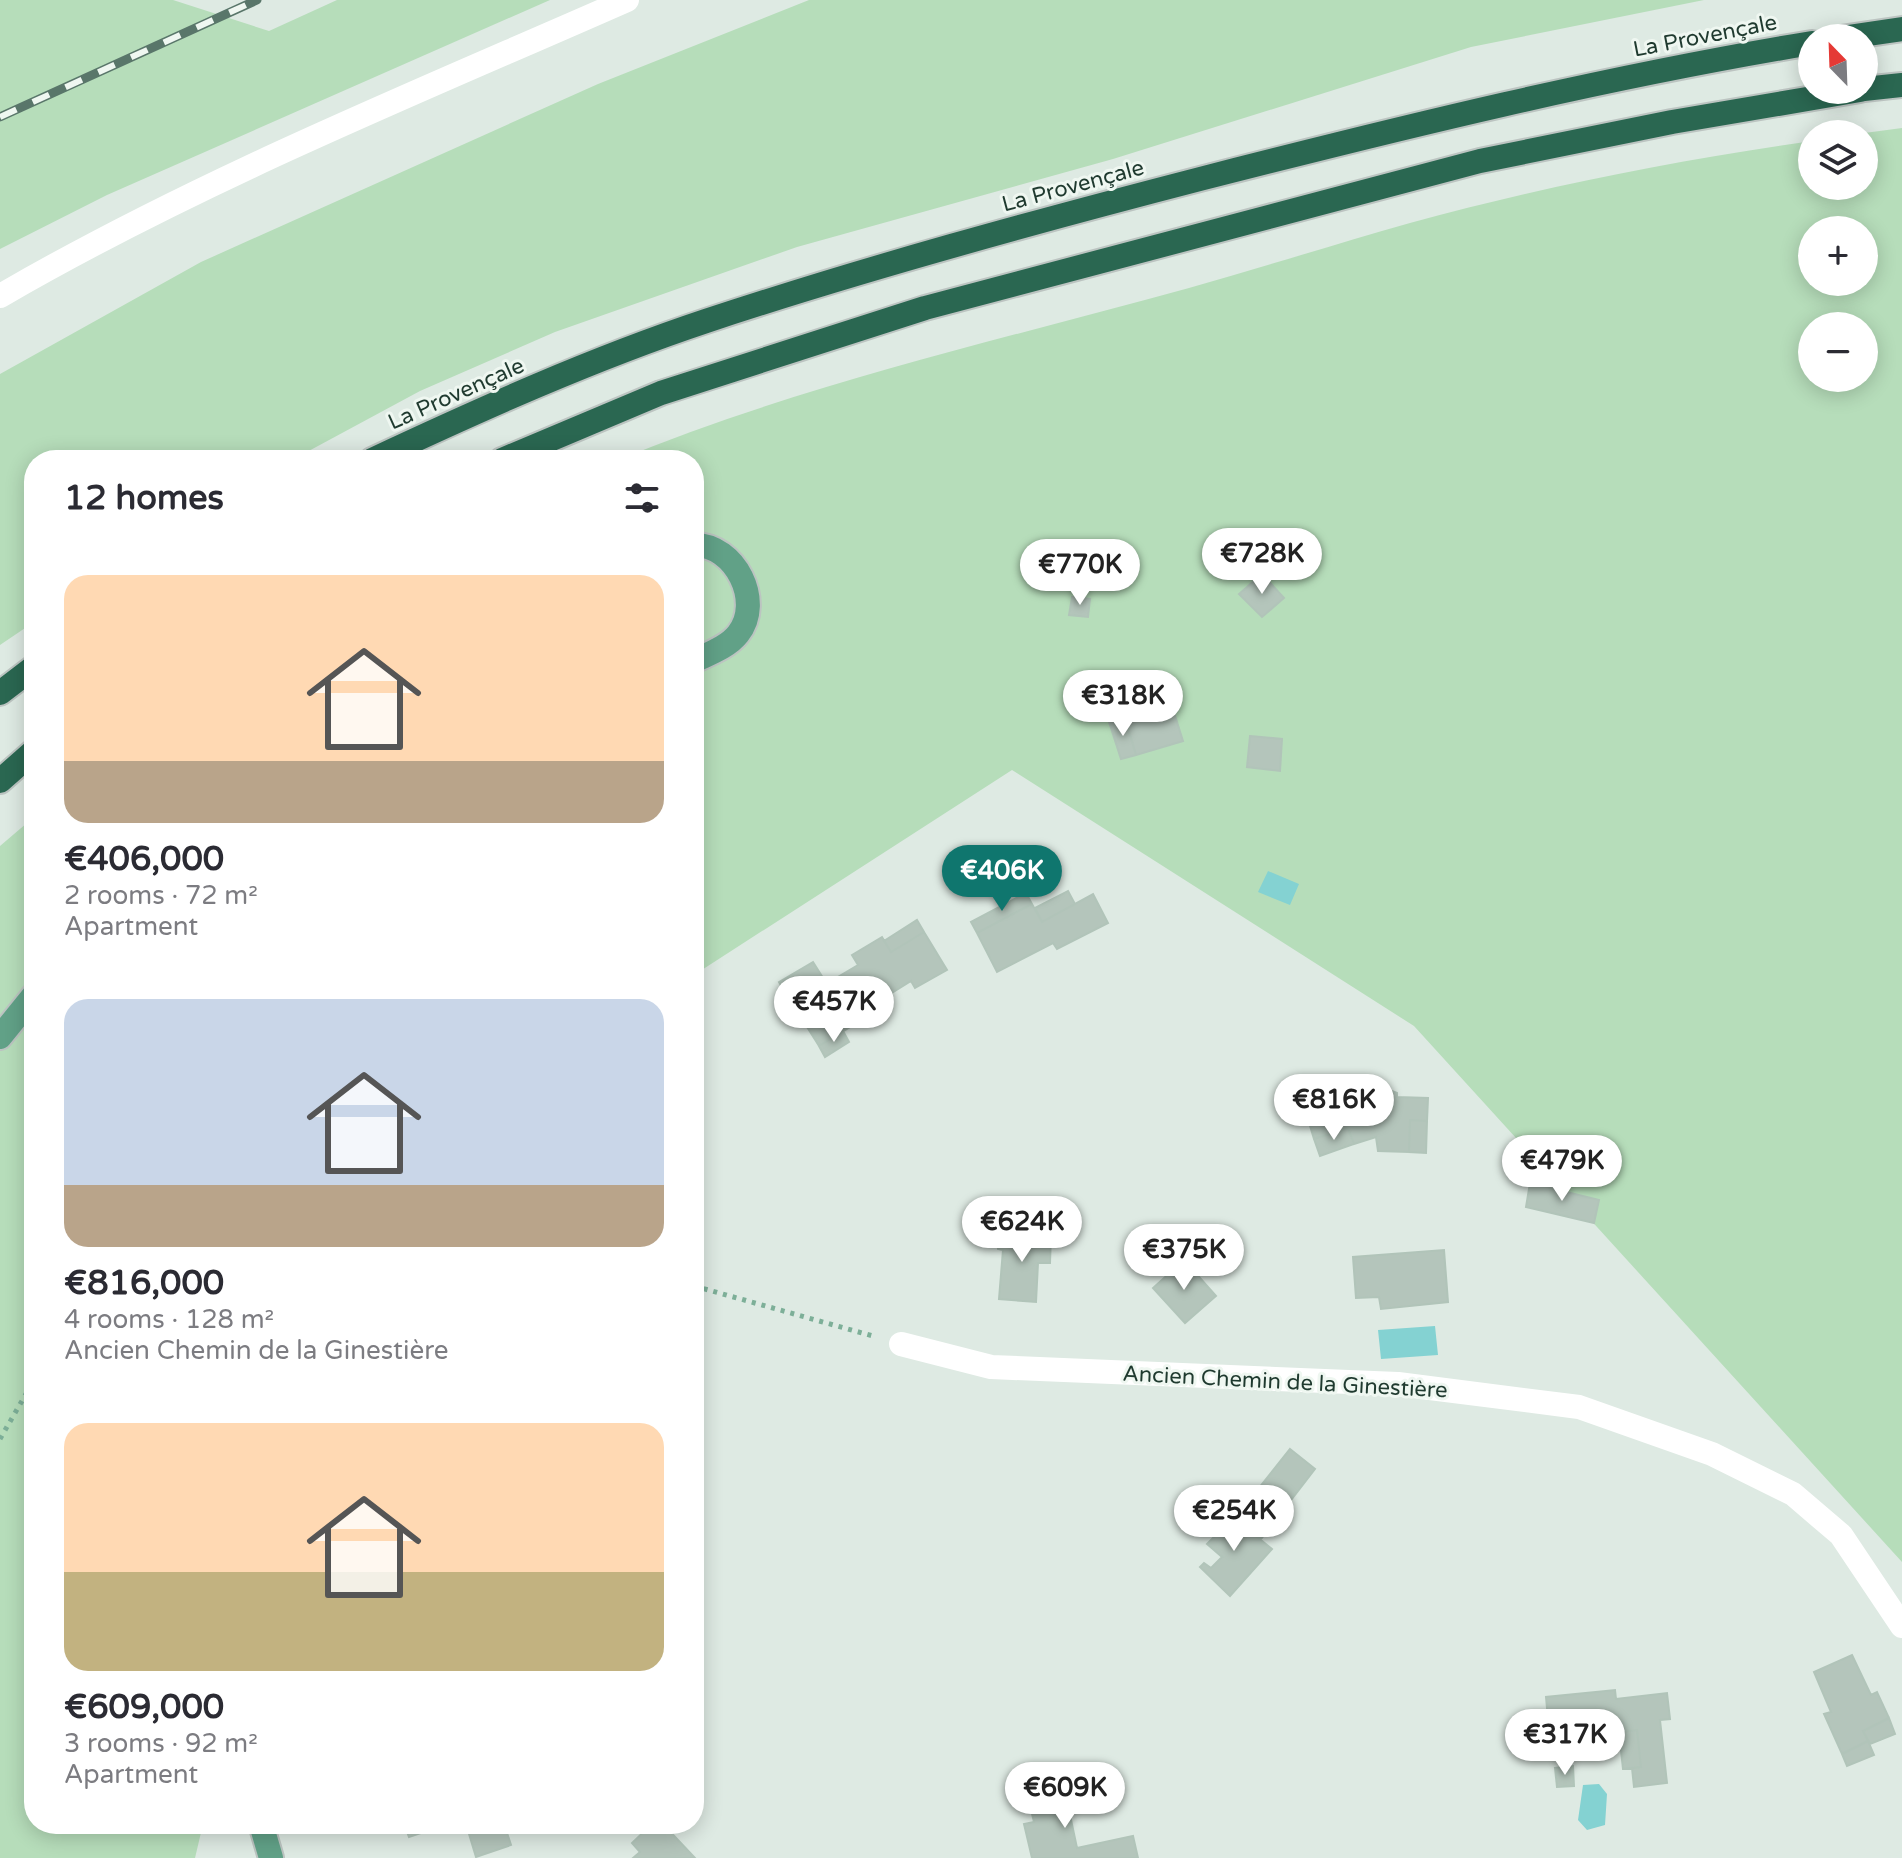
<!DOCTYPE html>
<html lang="en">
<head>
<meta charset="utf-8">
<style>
  body { margin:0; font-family:"Varela Round",sans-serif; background:#f2f2f3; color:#2b2b33; height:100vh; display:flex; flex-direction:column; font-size:30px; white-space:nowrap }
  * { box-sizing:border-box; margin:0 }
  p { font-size:26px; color:#7c7c81 }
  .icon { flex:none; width:44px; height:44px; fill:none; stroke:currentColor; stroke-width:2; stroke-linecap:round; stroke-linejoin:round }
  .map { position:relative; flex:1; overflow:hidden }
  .drawer { position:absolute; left:24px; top:450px; width:680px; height:1384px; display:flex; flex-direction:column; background:#fff; border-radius:32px; box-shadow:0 4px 20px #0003 }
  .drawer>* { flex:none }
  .needle { width:52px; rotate:337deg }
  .buttons { position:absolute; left:1798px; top:24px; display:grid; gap:16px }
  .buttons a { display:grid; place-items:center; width:80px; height:80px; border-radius:50%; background:#fff; box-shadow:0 4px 20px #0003; font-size:40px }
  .price { position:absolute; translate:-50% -68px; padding:0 18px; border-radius:28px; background:#fff; color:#222; font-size:26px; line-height:52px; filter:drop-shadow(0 2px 4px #0008) }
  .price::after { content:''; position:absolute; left:50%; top:48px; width:24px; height:18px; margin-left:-12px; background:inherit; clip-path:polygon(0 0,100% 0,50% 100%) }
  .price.selected { background:#0f766e; color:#fff }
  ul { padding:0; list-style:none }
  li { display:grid; align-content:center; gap:16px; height:424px; padding:0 40px }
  li span { display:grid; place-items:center; height:248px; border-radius:24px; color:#555 }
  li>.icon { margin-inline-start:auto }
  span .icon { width:144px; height:144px; fill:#fffc; stroke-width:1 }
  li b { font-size:34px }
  h2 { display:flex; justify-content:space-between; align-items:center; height:96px; padding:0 40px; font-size:34px }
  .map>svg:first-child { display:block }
</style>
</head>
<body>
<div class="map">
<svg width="1902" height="1858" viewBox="0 0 1902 1858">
  <rect width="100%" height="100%" fill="#deeae3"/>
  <path fill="#b6ddba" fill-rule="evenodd" d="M0,0h173l96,31 68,-31h213l-443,195 -107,54z
    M809,0h895l-233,47 -358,112 -316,88 -242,85 -135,59 -128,69h-258v162l-34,23v-271l201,-112 397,-178z
    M1902,128v1434l-488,-536 -402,-256 -318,205v-515h-76c185,-76 379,-119 571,-172 74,-21 147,-44 221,-65 131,-36 267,-63 402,-82v45h52v-52h-7zM1812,230h52v52h-52zM1812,326h52v52h-52z
    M34,817v1007h169l-8,34h-195v-1012z"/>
  <path fill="#84d2d2" d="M1268,871l31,13 -9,21 -32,-13z
    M1435,1326l3,29 -57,4 -3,-29z
    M1599,1784l8,10 -2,31 -18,5 -9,-10 5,-35z"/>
  <path fill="#b4c5bb" stroke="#b1c4b9" stroke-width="2" d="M1262,574l22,24 -22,19 -23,-23z
    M1072,597l18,2 -2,18 -19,-2z
    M1147,686l6,21 18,-4 12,38 -47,14 -18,-61z
    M1125,717l11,38 -15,4 -12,-37z
    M1250,736l32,3 -2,32 -33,-4z
    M1068,891l7,13 -33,18 -7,-14z
    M1026,893l6,11 -55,29 -6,-11z
    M1093,894l15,29 -51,26 -4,-6 -56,29 -20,-39 55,-29 10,18z
    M917,920l7,12 -33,20 -7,-11z
    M924,932l23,38 -32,18 -4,-7 -32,20 4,6 -64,39 -22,-35 33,-21 -4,-6 32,-19 -6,-10 30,-18 9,15z
    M813,962l10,16 -34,21 -10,-17z
    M823,978l7,12 -33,21 -8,-12z
    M843,1031l6,11 -24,15 -6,-11z
    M1372,1083l25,10v4l31,1 -1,23 -17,-1 -1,32 -31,-1 -2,-14 -22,7 -6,-16 -34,11 -9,-30z
    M1410,1120l17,1 -1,32 -17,-1z
    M1348,1128l6,16 -34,12 -6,-17z
    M1530,1183l69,17 -5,23 -68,-16z
    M999,1232l52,3 -1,28h-12l-2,39 -37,-3 4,-49 -5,-1z
    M1444,1250l4,52 -67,7 -2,-12 -23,1 -3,-41z
    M1184,1260l32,36 -31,27 -32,-35z
    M1290,1449l25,20 -54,70 -25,-22z
    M1219,1506l53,43 -42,47 -30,-29 4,-4 7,5 11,-11 -15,-13 17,-17 -12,-10z
    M1852,1655l19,40 6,-3 12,26 -26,13 5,10 -26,13 -18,-40 7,-2 -17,-40z
    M1615,1690l1,9 51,-6 3,26 -10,1 7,63 -33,4 -2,-19 9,-1 -4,-37 -18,2 -1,-10 -13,2 1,12 -56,6 -4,-45z
    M1889,1718l6,16 -25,10 -7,-13z
    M1637,1730l4,37 -18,2 -4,-37z
    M1868,1741l6,14 -27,11 -5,-12z
    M1573,1766l1,20 -17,1 -2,-19z
    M1063,1782l14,66 56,-12 5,22h-106l-8,-34 10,-2 -8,-33z
    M404,1824h37l1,2 -33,11z
    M466,1824h38l7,21 -35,12z
    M652,1824h11l32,34h-62l7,-6 -8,-9z"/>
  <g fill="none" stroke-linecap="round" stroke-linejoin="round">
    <defs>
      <path id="major" d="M694,545c41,-1 70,57 44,89 -10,13 -30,20 -44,27
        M0,1037l34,-42
        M261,1824l10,34"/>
      <path id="highway" d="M1841,38l61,-9
        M1864,89l38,-4
        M372,460c109,-51 220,-101 334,-139 163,-54 328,-99 494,-142 203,-52 406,-102 612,-136
        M502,460l159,-67 264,-85 555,-147 192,-39 188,-32
        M0,693l34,-26
        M0,781l34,-30"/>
    </defs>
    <use href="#major" stroke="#bcc4c1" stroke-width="28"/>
    <use href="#highway" stroke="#bcc4c1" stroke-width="28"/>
    <path stroke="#7daf98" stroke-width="5" stroke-dasharray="4 6" stroke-linecap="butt" d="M694,1286l179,50
      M0,1439l34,-59"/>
    <path stroke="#fff" stroke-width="24" d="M0,296c200,-116 416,-203 627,-296
      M901,1344l90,23 407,17 181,23 133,47 81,40 48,41 61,91"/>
    <use href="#major" stroke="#61a187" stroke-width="24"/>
    <use href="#highway" stroke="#2a6751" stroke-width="24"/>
    <defs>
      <path id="rail" d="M0,117l257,-117"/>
    </defs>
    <use href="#rail" stroke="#59766a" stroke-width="9"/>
    <use href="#rail" stroke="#eff7f1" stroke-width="6" stroke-dasharray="18" stroke-linecap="butt"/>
  </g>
  <g text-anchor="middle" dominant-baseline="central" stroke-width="6" stroke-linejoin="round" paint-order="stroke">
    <g font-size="22" fill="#1f3a2f" stroke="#eff7f1">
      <text transform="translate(1705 36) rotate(-11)">La Provençale</text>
      <text transform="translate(1073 186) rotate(-15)">La Provençale</text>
      <text transform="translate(456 394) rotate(-24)">La Provençale</text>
      <text transform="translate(1285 1382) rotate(3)">Ancien Chemin de la Ginestière</text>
    </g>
  </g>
</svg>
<div class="buttons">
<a><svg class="needle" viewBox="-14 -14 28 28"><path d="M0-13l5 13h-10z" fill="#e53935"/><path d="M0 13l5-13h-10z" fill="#7c7c81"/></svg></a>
<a><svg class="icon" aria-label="layers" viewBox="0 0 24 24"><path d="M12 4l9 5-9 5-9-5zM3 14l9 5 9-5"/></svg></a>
<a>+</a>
<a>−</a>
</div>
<b class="price" style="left:1262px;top:596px">€728K</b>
<b class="price" style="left:1080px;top:607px">€770K</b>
<b class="price" style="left:1123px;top:738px">€318K</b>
<b class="price selected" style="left:1002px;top:913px">€406K</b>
<b class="price" style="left:834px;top:1044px">€457K</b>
<b class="price" style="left:1334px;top:1142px">€816K</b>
<b class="price" style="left:1562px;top:1203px">€479K</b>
<b class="price" style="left:1022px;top:1264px">€624K</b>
<b class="price" style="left:1184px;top:1292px">€375K</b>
<b class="price" style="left:1234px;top:1553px">€254K</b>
<b class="price" style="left:1565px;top:1777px">€317K</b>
<b class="price" style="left:1065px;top:1830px">€609K</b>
<section class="drawer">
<h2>12 homes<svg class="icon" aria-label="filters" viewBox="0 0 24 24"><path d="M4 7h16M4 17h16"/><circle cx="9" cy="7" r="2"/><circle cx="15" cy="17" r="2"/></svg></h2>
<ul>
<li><span style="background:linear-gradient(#ffd9b3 75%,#b9a48a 0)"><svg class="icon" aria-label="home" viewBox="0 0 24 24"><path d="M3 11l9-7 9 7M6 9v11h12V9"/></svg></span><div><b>€406,000</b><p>2 rooms · 72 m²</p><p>Apartment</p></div></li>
<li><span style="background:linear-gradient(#c9d6e8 75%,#b9a48a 0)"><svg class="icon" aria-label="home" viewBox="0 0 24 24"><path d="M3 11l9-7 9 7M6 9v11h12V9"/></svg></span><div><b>€816,000</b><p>4 rooms · 128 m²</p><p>Ancien Chemin de la Ginestière</p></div></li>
<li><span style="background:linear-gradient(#ffd9b3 60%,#c2b280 0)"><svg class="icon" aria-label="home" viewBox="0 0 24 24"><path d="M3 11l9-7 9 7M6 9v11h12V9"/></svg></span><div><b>€609,000</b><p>3 rooms · 92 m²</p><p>Apartment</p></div></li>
</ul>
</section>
</div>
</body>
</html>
